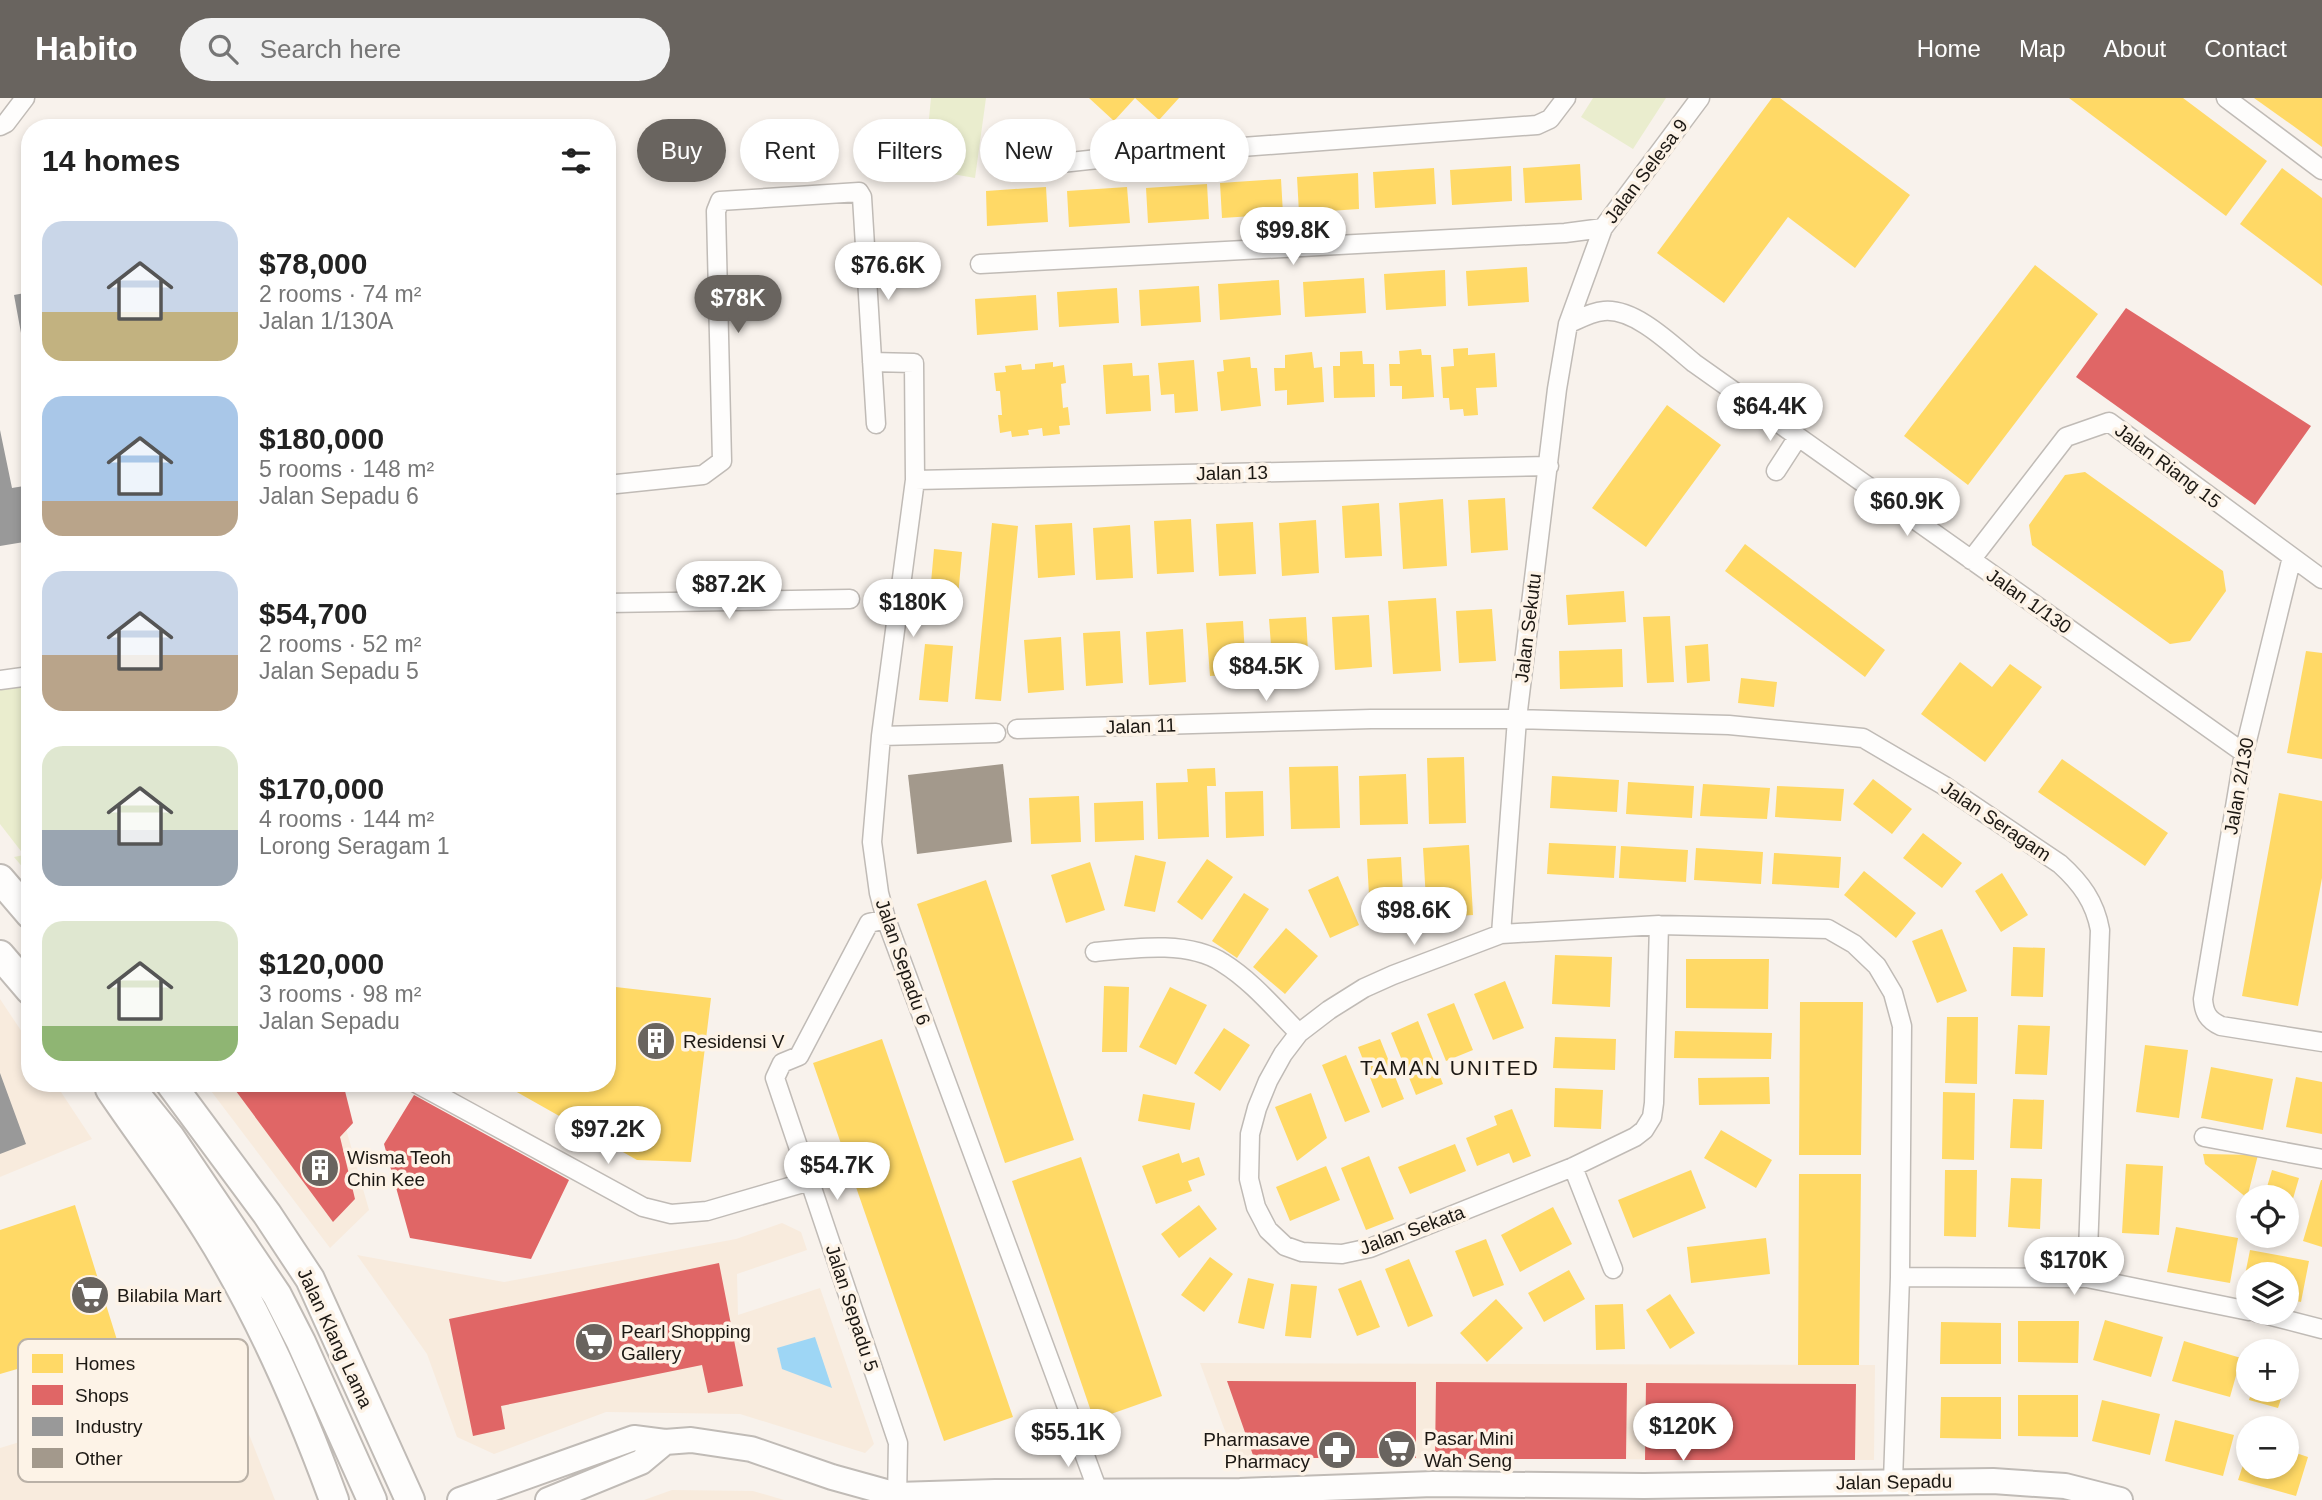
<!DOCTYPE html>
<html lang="en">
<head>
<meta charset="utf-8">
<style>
  body { margin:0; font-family:Helvetica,sans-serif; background:#f2f2f2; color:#222; height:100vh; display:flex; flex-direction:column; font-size:26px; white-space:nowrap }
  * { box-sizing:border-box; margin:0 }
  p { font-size:23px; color:#767676 }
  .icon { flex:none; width:38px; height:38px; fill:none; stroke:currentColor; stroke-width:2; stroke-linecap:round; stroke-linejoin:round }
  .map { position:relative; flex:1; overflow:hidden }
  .sheet { position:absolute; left:21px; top:21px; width:595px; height:973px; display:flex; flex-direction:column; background:#fff; border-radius:28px; box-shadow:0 4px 10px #0003 }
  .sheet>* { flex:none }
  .banner { position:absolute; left:637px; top:21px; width:665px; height:63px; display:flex; gap:14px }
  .buttons { position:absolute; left:2236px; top:1087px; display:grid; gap:14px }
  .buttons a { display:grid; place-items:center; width:63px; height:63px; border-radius:50%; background:#fff; box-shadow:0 4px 10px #0003; font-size:35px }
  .price { position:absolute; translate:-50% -60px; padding:0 16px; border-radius:24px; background:#fff; color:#222; font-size:23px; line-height:46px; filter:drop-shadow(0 2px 4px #0008) }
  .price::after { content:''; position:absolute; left:50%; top:42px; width:21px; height:16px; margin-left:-10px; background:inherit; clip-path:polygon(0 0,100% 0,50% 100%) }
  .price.on { background:#69645f; color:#fff }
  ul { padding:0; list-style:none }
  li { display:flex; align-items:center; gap:21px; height:175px; padding:0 21px }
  li span { display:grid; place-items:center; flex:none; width:196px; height:140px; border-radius:21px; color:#555 }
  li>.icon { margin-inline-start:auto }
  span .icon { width:84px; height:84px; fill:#fffc; stroke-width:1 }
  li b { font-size:30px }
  h2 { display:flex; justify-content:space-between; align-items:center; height:84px; padding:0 21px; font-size:30px }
  .chip { padding:0 24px; border-radius:32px; background:#fff; box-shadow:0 4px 10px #0003; font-size:24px; line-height:63px }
  .chip.on { background:#69645f; color:#fff }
  header { display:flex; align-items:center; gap:42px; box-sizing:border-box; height:98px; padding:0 35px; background:#69645f; color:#fff }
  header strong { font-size:33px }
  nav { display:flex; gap:38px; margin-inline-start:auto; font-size:24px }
  .search { width:490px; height:63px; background:#f2f2f2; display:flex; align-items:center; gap:18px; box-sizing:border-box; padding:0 24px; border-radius:38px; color:#767676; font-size:26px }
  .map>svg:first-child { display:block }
</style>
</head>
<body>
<header>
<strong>Habito</strong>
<div class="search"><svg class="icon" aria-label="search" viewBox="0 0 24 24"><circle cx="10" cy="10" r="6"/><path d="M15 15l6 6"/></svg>Search here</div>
<nav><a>Home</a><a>Map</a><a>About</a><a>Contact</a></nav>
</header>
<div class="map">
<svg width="2322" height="1402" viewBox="0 0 2322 1402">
  <rect width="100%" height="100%" fill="#f8f2ec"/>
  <path fill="#f8ebdd" d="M0,901l30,45v39h25l37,56 -92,38z
    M205,985h128l36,127 -39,38z
    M782,1125l19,9 6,18 -70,24 1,41 82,-27 54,156 -9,9 -125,-39 -134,-2 -112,42 -37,-17 -30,-83 -70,-99 147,27 232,-43z
    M1200,1265l675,2 -1,95 -639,-2z
    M227,1281l48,121h-275v-52z
    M672,1392l81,1 31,9h-140z"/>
  <path fill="#eaedce" d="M931,0h55l-11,80 -51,-9z
    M1593,0h73l-33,51 -52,-32z
    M30,587v191l-16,-19 10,-2 -24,-31v-135z"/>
  <path fill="#9ed6f5" d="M815,1239l17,51 -50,-19 -5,-21z"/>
  <path fill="#ffd966" d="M1089,0h90l-20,22 -24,-22 -21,23z
    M1772,0h8l130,97 -55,73 -67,-51 -64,86 -67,-50z
    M2069,0h114l84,63 -41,55z
    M2254,0h68v49l-30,-22z
    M1580,66l2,36 -57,3 -2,-35z
    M1511,68l1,35 -60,4 -2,-35z
    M1434,70l2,36 -61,4 -2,-36z
    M2282,70l40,30v88l-82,-62z
    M1358,75l1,36 -60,4 -2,-36z
    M1281,81l2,35 -61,4 -2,-35z
    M1207,86l2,35 -61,4 -2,-35z
    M1046,89l2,35 -61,4 -1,-35z
    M1127,89l3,36 -61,4 -2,-36z
    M2035,167l63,49 -130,171 -64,-49z
    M1527,169l2,35 -61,4 -2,-35z
    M1445,172l1,36 -60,4 -2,-36z
    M1364,180l2,35 -61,4 -2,-35z
    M1279,182l2,35 -61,5 -2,-36z
    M1199,188l2,36 -60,4 -2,-36z
    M1117,190l2,35 -60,4 -2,-35z
    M1036,197l2,35 -61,5 -2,-36z
    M1468,250v7l27,-2 2,34 -21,1 2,27 -14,1 -1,-7 -13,1 -1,-12h-6l-2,-31 13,-1 -1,-17z
    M1421,251l1,6h9l3,42 -32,2v-13h-12l-1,-22h11l-1,-13z
    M1362,253l1,13h11l1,33 -41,1 -1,-32h7v-14z
    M1312,254l2,16 8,-1 2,35 -37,3v-15l-12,1 -1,-23h11v-13z
    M1250,259l1,11h6l4,38 -40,5 -4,-39 7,-1 -1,-11z
    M1194,262l4,51 -23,2 -1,-19 -13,1 -3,-32z
    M1053,264v5l11,-2 2,18 -5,1 2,24 5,-1 2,18 -11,1 1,8 -17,2 -1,-8 -14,2 1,5 -17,2 -1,-6 -11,2 -2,-18h4l-2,-24h-4l-2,-18 12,-1 -1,-6 16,-2 1,6 13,-1v-5z
    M1132,265l1,13 16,-1 2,36 -45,3 -3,-49z
    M1667,307l54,40 -75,102 -54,-39z
    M2085,374l138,99 3,20 -36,50 -20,3 -138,-99 -3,-20 36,-50z
    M1505,400l3,52 -37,3 -3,-53z
    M1443,401l4,67 -44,3 -4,-66z
    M1379,405l3,53 -37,2 -3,-52z
    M1191,421l3,53 -37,2 -3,-53z
    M1316,422l3,53 -37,3 -3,-53z
    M1253,424l3,52 -37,2 -3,-52z
    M992,425l26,3 -17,175 -26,-2z
    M1072,425l3,52 -37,3 -3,-53z
    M1130,427l3,53 -37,2 -3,-52z
    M1745,446l140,106 -20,27 -140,-106z
    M934,451l28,3 -5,56 -28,-3z
    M1624,493l2,31 -58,3 -2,-30z
    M1436,500l5,73 -48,3 -5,-73z
    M1492,511l4,52 -37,2 -3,-52z
    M1369,517l3,52 -37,3 -3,-53z
    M1670,518l4,66 -27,1 -4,-66z
    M1306,519l3,52 -36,3 -4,-53z
    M1243,523l3,53 -36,2 -4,-53z
    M1183,531l3,53 -37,3 -3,-53z
    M1120,533l3,52 -37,3 -3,-53z
    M1061,539l3,53 -36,3 -4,-53z
    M925,546l28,2 -5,56 -29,-2z
    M1708,546l2,37 -23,2 -2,-37z
    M1622,551l1,38 -63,2 -1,-38z
    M2306,553l16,2v106l-35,-6z
    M1960,564l32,25 18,-23 32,23 -57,75 -64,-48z
    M1741,580l36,4 -3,25 -36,-4z
    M1464,659l2,66 -37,1 -2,-66z
    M2062,661l106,74 -23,33 -107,-74z
    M1338,668l2,62 -49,1 -2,-62z
    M1215,670l1,18h-9l2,51 -51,2 -2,-56 32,-1 -1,-13z
    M1406,676l2,50 -48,1 -1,-49z
    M1552,678l67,4 -2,32 -67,-4z
    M1873,681l39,30 -20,25 -39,-30z
    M1628,684l66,4 -2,32 -66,-4z
    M1703,686l67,4 -3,31 -67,-3z
    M1777,688l67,3 -3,32 -66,-4z
    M1263,693l1,45 -38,2 -1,-46z
    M2279,695l43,8v77l-24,128 -56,-10z
    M1079,698l2,46 -50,2 -2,-46z
    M1143,703l1,39 -49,2 -1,-39z
    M1923,735l39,30 -20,25 -39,-30z
    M1549,745l67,3 -2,32 -67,-4z
    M1469,747l4,70 -46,3 -4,-70z
    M1621,748l67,4 -2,32 -67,-4z
    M1696,750l67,4 -2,32 -67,-4z
    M1774,755l67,4 -2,31 -67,-4z
    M1135,757l31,7 -11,50 -31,-6z
    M1401,759l3,54 -34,2 -3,-54z
    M1207,761l26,18 -31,43 -25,-18z
    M1090,764l15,48 -39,13 -15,-48z
    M1864,773l52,42 -20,25 -52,-43z
    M2002,775l26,42 -27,17 -26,-41z
    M1338,778l21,49 -29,13 -22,-48z
    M986,782l88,260 -69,23 -88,-259z
    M1244,795l25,16 -32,49 -25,-17z
    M1286,830l32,28 -33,38 -32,-27z
    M1942,831l25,62 -30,12 -25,-62z
    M2013,849l32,1 -2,49 -32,-1z
    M1555,857l57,2 -2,50 -58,-3z
    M1686,861h83l-1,50 -82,-1z
    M1505,883l19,47 -31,12 -19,-46z
    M607,888l104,12 -20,164 -54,-2 -136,-77h106z
    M1104,888l25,1 -2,65h-25z
    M1170,889l37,18 -31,60 -37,-18z
    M1800,904h63l-2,153h-62z
    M1454,905l19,47 -27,11 -19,-47z
    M1947,919h31l-1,67 -32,-1z
    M1418,923l25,63 -27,11 -25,-62z
    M2018,927l32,1 -3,49 -32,-1z
    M1224,930l26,17 -30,46 -26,-18z
    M1675,933l97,2 -1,26 -97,-1z
    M1555,939l61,2 -1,31 -62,-2z
    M882,941l131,378 -69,24 -131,-378z
    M1380,941l24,60 -22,9 -24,-61z
    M2145,947l43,5 -9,68 -43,-6z
    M1346,957l24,57 -25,10 -23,-57z
    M2211,969l62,12 -10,51 -62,-12z
    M1769,979l1,27 -71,1 -1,-27z
    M2296,979l26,5v52l-36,-7z
    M1555,990l48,2 -2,39 -47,-2z
    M1943,994l32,1 -1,67 -32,-1z
    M1311,995l16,45 -30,23 -22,-54z
    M1143,996l52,9 -5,27 -52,-9z
    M2013,1001l31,1 -2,49 -32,-1z
    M1512,1011l19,47 -18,7 -4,-10 -32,13 -11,-28 31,-13 -3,-9z
    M1721,1032l51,30 -16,28 -52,-30z
    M1455,1046l11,27 -56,23 -12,-27z
    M1179,1055l3,10 17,-6 6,18 -17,6 4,10 -36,13 -14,-38z
    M2203,1056l55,1 -11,43 -42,-34z
    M1369,1058l25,63 -28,11 -25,-62z
    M1081,1059l81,239 -68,24 -82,-239z
    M2126,1066l37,2 -4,69 -37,-2z
    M1326,1068l14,34 -50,21 -14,-34z
    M1691,1072l15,38 -73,30 -15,-38z
    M1945,1072h32l-1,67 -32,-1z
    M2272,1072l27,8 -11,38 -1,-19h-23z
    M1799,1076h62l-2,191h-61z
    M2011,1080l31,1 -2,50 -32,-2z
    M2321,1082h1v67l-19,-6z
    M75,1107l42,135 -117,34v-144z
    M1199,1107l18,24 -38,29 -18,-24z
    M1553,1109l19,37 -52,28 -19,-37z
    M2176,1129l62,11 -8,45 -63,-11z
    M1766,1140l4,36 -79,9 -4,-36z
    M1486,1141l18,46 -31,12 -18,-46z
    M2250,1152l59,11 -8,41 -14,-3v-25h-38v18l-7,-2z
    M1210,1159l23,17 -29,38 -23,-17z
    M1409,1161l24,57 -25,11 -23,-58z
    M1569,1172l16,29 -41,23 -16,-29z
    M1248,1180l26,6 -10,45 -26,-6z
    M1361,1182l19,47 -23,9 -19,-47z
    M1291,1186l26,2 -6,52 -26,-2z
    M1670,1196l25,39 -25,16 -24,-39z
    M1496,1201l27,29 -36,34 -27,-29z
    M1623,1206l2,45 -29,1 -1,-45z
    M2105,1222l58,17 -12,40 -58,-17z
    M2018,1223h61l-1,42 -60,-1z
    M1941,1224l60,1v41h-61z
    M2184,1243l57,17 -11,39 -58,-16z
    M2252,1292h32l-6,18 -29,-8z
    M2018,1297h60v42l-60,-1z
    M1941,1299h60v42l-61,-1z
    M2102,1302l58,14 -10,41 -58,-14z
    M2175,1322l59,15 -11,41 -58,-15z
    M2249,1349v19h38v-16l21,7 -12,39 -58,-16z"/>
  <path fill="#e06666" d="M2126,210l185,118 -56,79 -179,-128z
    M230,985h113l10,40 -13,14 15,62 -22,23z
    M414,997l155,85 -38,79 -121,-21 -26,-94z
    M719,1165l24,123 -35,7 -6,-28 -201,41 4,23 -32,7 -24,-117z
    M1227,1283l189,1v76h-162z
    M1436,1284l191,1 -1,76h-191z
    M1646,1285l210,1 -1,76h-210z"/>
  <path fill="#999" d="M30,194v79h-2l-14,-76z
    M0,332l12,58 18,-3v56l-30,5z
    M0,975l26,71 -26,10z"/>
  <path fill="#a3998c" d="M1003,666l9,78 -95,12 -9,-79z"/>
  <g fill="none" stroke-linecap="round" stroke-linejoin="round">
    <defs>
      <path id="street" d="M2226,0l96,72
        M0,28l6,-3 19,-25
        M1006,71l129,-14 402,-30 13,-6 16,-21
        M980,166l585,-31 38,-5
        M1568,226c11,-5 23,-12 36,-13 31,-3 68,34 90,52l550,390
        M872,264l42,1 1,117 -34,256 -9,106 7,51 7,26 212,572v9
        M1776,373l22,-34
        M915,382l634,-14
        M607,387l96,-10 19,-14 -6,-250 4,-10 139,-9 3,5 14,227
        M2292,459l-48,196 -41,246c1,14 5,21 18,27l101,16
        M1971,462l95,-123 43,-15 213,157
        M607,505l243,-4
        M0,582l30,-4
        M1017,631l354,-10h146l212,6 134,13 80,47 117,79c21,19 35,38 40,66l-13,348
        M881,638l115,-3
        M886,821l-17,4 -70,133 -17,7 -7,15 123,365 -1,57
        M1659,827l-5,178 -2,14 -8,13 -9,7 -62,30 -203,81 -28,6 -40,-2 -17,-6 -17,-16 -12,-23 -7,-28 1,-45 7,-26 11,-27 15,-27 16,-21 30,-23 35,-22 29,-13 108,-41 158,-9 169,4 26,15 23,22 16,27 9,33 -2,251 -7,204
        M1501,836l16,-215 40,-330 11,-65 35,-96 97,-130
        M1095,854c38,-4 94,-12 128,11 29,18 52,46 76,70
        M416,985l227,124 28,7 36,-3 103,-30
        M2204,1039l118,22
        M1573,1069l40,102
        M1900,1179l187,1 162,33
        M2256,1214l66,17"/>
      <path id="secondary" d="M460,1402l174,-62 31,4 26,-2 60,9 81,28 65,18 98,-3 245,-1 193,-7 211,2 349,-5 72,5 55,14
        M548,1402l93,-38 24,-20"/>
      <path id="primary" d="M0,781l30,35
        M0,857l30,35
        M119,985l18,13 33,41 107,158 24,47 71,158
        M170,985l97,131 43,65 100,221
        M110,991c32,48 67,92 97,141 53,84 93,177 127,270"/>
    </defs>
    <use href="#street" stroke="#c0bbb6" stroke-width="21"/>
    <use href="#secondary" stroke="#c0bbb6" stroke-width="28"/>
    <use href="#primary" stroke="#c0bbb6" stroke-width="32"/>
    <use href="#street" stroke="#fefdfc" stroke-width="18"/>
    <use href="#secondary" stroke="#fefdfc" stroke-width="24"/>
    <use href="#primary" stroke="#fefdfc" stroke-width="28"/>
  </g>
  <defs>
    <symbol id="building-disc" viewBox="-11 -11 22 22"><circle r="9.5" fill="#69645f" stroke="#fdf3e7"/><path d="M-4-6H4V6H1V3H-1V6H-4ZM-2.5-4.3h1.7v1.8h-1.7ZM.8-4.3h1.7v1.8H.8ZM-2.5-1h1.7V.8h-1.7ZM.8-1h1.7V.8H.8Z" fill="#fff"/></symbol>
    <symbol id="supermarket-disc" viewBox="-11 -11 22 22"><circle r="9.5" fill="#69645f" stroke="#fdf3e7"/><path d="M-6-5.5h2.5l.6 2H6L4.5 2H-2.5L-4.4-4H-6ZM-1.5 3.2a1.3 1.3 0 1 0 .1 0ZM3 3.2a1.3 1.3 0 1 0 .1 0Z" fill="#fff"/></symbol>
    <symbol id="pharmacy-disc" viewBox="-11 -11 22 22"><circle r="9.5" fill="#69645f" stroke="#fdf3e7"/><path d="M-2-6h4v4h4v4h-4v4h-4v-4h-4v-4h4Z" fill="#fff"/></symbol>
  </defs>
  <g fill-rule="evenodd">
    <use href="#building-disc" x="634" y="921" width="44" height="44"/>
    <use href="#building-disc" x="298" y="1048" width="44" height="44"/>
    <use href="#supermarket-disc" x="68" y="1175" width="44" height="44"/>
    <use href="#supermarket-disc" x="572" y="1222" width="44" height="44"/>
    <use href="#supermarket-disc" x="1375" y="1329" width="44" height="44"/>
    <use href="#pharmacy-disc" x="1315" y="1330" width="44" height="44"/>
  </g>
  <g text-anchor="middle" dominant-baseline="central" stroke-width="7" stroke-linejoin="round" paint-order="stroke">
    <g font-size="19" fill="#1c1813" stroke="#fdf3e7">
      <text transform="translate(1646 73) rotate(-53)">Jalan Selesa 9</text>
      <text transform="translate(2168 368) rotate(37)">Jalan Riang 15</text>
      <text transform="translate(1232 375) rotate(-1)">Jalan 13</text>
      <text transform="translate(2029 503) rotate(35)">Jalan 1/130</text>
      <text transform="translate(1528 530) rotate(-83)">Jalan Sekutu</text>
      <text transform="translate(1141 628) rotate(-2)">Jalan 11</text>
      <text transform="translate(2239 688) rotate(-80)">Jalan 2/130</text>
      <text transform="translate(1996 723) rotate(34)">Jalan Seragam</text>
      <text transform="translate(903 864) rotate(71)">Jalan Sepadu 6</text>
      <text transform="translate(1412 1132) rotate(-20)">Jalan Sekata</text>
      <text transform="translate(852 1210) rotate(72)">Jalan Sepadu 5</text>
      <text transform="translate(335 1240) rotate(65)">Jalan Klang Lama</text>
      <text transform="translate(1894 1384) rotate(-1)">Jalan Sepadu</text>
    </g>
    <g font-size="19" fill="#1c1813" stroke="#fdf3e7" text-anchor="start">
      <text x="683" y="943">Residensi V</text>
      <text x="347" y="1059">Wisma Teoh<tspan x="347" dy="22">Chin Kee</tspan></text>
      <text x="117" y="1197">Bilabila Mart</text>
      <text x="621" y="1233">Pearl Shopping<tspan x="621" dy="22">Gallery</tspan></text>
      <text x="1424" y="1340">Pasar Mini<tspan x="1424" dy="22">Wah Seng</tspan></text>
      <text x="1310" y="1341" text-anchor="end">Pharmasave<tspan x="1310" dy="22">Pharmacy</tspan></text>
    </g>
    <g font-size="21" letter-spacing="2" fill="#1c1813" stroke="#fdf3e7">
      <text x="1450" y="969">TAMAN UNITED</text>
    </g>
  </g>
  <rect x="18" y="1241" width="230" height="143" rx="10" fill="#fdf3e7" stroke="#bab1a7" stroke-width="2"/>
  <rect x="32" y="1256" width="31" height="19" fill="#ffd966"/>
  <rect x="32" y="1287" width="31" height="20" fill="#e06666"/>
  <rect x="32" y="1319" width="31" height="19" fill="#999"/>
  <rect x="32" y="1350" width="31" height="20" fill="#a3998c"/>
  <g font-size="19" fill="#1c1813">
    <text x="75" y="1272">Homes</text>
    <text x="75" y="1304">Shops</text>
    <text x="75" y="1335">Industry</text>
    <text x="75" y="1367">Other</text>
  </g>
</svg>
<div class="buttons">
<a><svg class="icon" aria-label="locate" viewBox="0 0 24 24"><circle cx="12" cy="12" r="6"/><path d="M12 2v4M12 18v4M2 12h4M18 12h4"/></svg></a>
<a><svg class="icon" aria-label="layers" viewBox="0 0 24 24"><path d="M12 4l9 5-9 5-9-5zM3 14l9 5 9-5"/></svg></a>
<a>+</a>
<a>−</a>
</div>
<b class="price" style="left:1293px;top:169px">$99.8K</b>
<b class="price" style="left:888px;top:204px">$76.6K</b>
<b class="price on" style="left:738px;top:237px">$78K</b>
<b class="price" style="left:1770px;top:345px">$64.4K</b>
<b class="price" style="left:1907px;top:440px">$60.9K</b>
<b class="price" style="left:729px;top:523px">$87.2K</b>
<b class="price" style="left:913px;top:541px">$180K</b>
<b class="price" style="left:1266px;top:605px">$84.5K</b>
<b class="price" style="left:1414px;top:849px">$98.6K</b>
<b class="price" style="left:608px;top:1068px">$97.2K</b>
<b class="price" style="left:837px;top:1104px">$54.7K</b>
<b class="price" style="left:2074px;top:1199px">$170K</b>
<b class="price" style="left:1683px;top:1365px">$120K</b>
<b class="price" style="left:1068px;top:1371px">$55.1K</b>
<div class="banner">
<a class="chip on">Buy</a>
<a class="chip">Rent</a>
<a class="chip">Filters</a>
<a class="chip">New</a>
<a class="chip">Apartment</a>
</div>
<section class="sheet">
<h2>14 homes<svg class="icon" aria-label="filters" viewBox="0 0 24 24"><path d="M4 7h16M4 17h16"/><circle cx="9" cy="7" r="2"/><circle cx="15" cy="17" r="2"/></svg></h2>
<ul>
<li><span style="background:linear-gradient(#c9d6e8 65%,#c2b280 0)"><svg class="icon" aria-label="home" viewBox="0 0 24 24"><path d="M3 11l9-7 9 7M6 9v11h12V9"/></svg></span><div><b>$78,000</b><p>2 rooms · 74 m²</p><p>Jalan 1/130A</p></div></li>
<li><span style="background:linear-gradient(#a9c7e8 75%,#b9a48a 0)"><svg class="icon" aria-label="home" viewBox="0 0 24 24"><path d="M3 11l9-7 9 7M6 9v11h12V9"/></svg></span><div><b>$180,000</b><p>5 rooms · 148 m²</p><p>Jalan Sepadu 6</p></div></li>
<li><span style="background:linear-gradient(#c9d6e8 60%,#b9a48a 0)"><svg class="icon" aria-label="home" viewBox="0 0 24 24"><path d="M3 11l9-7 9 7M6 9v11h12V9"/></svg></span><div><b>$54,700</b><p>2 rooms · 52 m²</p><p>Jalan Sepadu 5</p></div></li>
<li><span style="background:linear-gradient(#dfe7d0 60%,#9aa5b1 0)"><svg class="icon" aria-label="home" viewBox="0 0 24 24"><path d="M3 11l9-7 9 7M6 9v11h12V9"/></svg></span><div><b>$170,000</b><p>4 rooms · 144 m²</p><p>Lorong Seragam 1</p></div></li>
<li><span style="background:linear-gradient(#dfe7d0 75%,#8fb573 0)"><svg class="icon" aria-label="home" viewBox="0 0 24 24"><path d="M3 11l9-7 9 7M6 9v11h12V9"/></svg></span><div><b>$120,000</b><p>3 rooms · 98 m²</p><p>Jalan Sepadu</p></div></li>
</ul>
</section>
</div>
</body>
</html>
